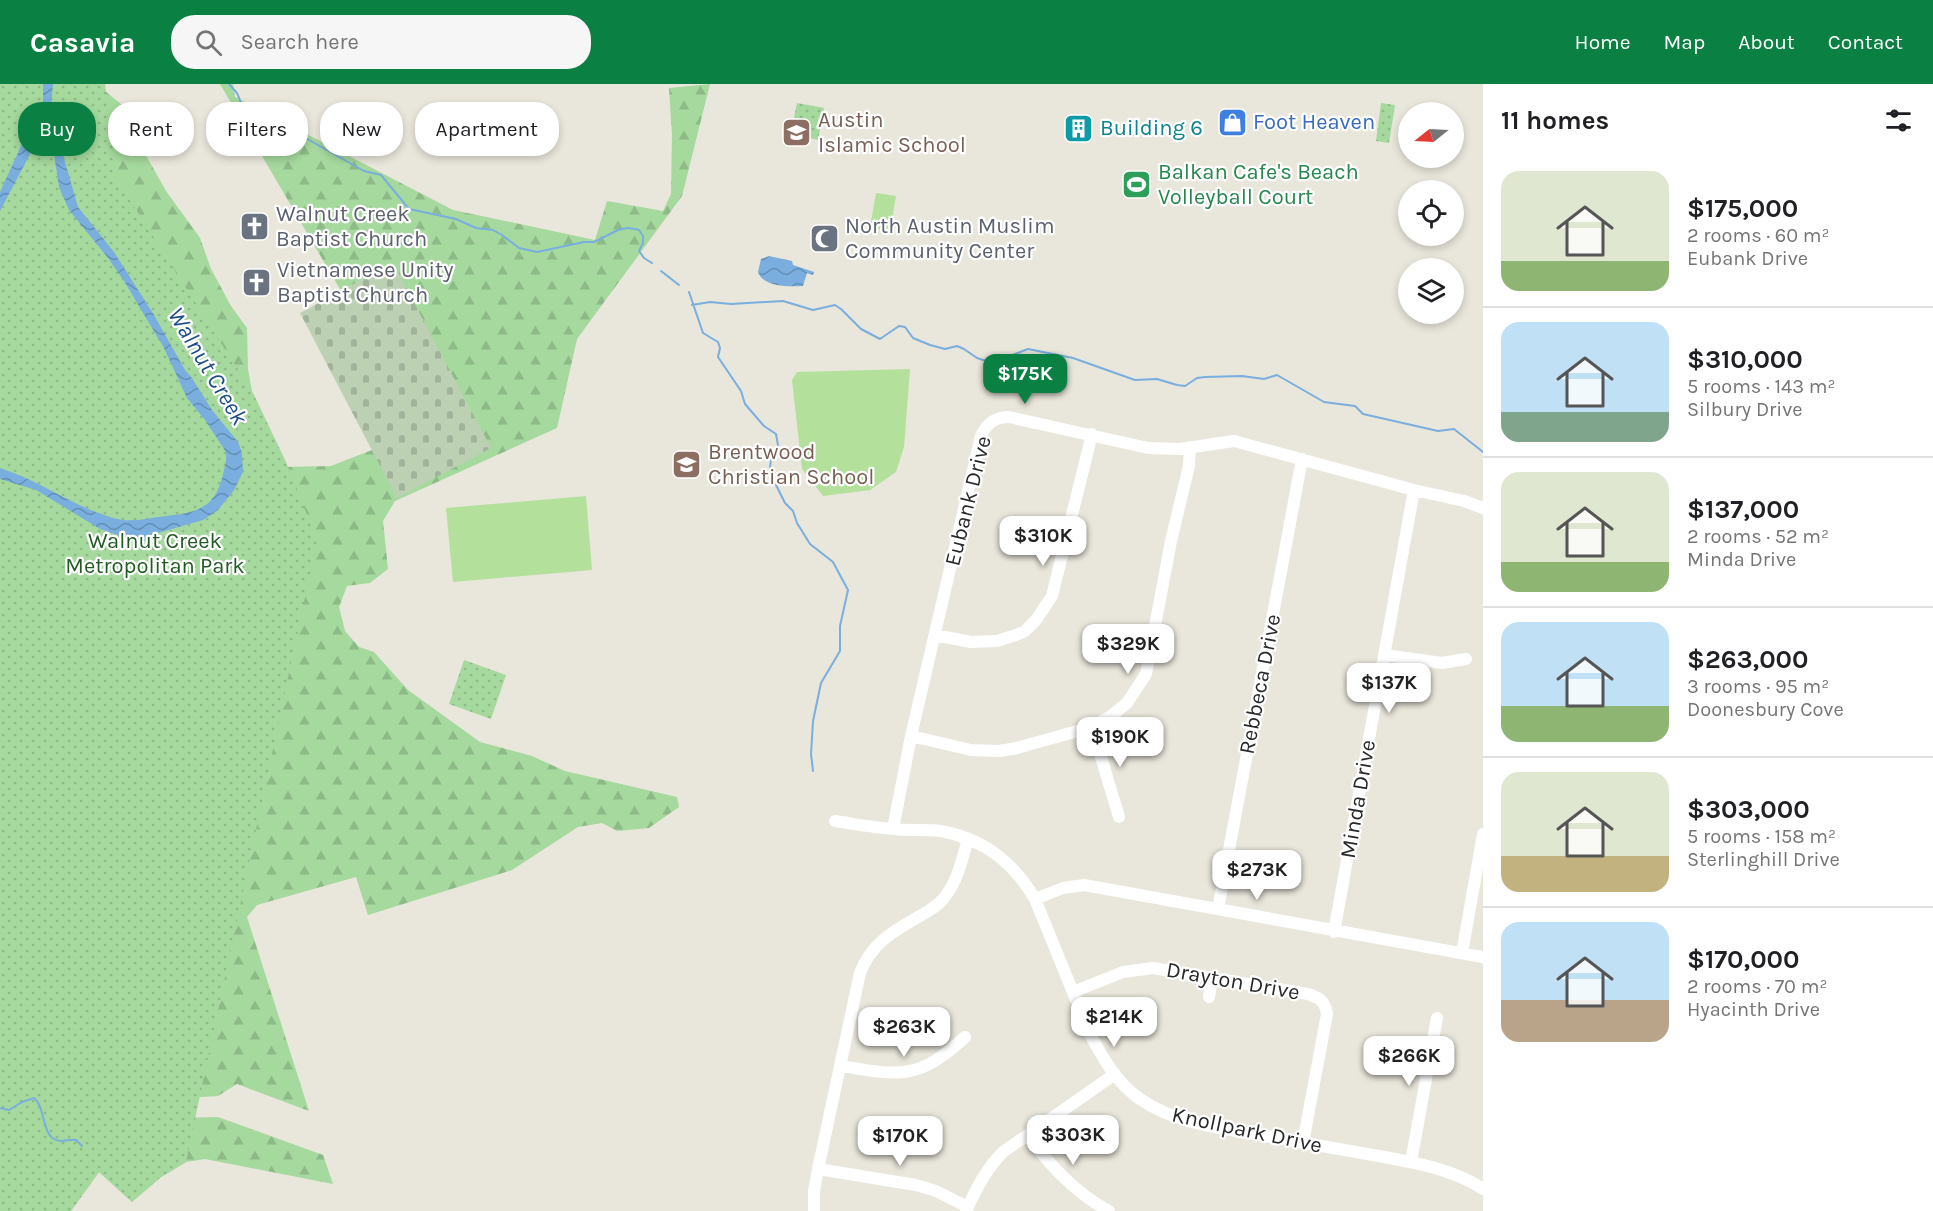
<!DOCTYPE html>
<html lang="en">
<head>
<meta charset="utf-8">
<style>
  body { margin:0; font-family:Karla,sans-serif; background:#f6f6f6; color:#202124; height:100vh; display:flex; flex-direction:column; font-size:22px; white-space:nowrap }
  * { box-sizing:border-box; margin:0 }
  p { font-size:20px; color:#757577 }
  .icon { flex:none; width:33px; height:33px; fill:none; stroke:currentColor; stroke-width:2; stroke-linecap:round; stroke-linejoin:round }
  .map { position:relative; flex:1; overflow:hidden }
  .drawer { display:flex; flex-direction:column; background:#fff; width:450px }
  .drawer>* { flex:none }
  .hud { position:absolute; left:18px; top:18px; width:570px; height:54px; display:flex; gap:12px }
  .needle { width:39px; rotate:252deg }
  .buttons { position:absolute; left:1398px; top:18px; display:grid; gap:12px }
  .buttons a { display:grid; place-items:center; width:66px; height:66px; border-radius:50%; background:#fff; box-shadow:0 3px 9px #0003; font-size:30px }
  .price { position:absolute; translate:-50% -51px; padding:0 14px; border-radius:12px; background:#fff; color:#222; font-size:20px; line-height:39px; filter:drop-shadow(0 2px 3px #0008) }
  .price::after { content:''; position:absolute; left:50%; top:36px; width:18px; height:14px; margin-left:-9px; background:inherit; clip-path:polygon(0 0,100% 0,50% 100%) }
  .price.on { background:#0b8043; color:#fff }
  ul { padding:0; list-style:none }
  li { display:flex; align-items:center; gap:18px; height:150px; padding:0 18px }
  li+li { border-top:2px solid #e0e0e0 }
  li span { display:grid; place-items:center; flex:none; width:168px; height:120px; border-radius:18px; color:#555 }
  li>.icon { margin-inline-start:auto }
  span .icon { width:72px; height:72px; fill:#fffc; stroke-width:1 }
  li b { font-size:26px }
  h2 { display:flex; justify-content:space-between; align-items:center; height:72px; padding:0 18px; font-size:26px }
  .tag { padding:0 21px; border-radius:24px; background:#fff; box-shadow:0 3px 9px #0003; font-size:21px; line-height:54px }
  .tag.on { background:#0b8043; color:#fff }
  header { display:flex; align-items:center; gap:36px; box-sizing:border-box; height:84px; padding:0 30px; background:#0b8043; color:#fff }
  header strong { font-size:28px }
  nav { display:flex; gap:33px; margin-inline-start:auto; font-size:21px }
  .search { width:420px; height:54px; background:#f6f6f6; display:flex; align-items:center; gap:15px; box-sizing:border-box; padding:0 21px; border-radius:24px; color:#757577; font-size:22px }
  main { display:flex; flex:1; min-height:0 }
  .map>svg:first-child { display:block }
</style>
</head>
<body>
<header>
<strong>Casavia</strong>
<div class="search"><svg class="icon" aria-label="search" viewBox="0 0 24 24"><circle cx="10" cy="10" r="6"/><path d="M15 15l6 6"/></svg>Search here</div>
<nav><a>Home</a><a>Map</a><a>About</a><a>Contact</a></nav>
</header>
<main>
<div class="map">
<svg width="1483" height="1127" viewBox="0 0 1483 1127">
  <defs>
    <pattern id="forest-firs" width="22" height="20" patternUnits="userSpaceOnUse" patternTransform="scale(1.5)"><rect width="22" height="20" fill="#a5d99d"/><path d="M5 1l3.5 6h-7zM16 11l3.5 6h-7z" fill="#8eba87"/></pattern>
    <pattern id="cemetery-stones" width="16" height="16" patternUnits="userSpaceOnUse" patternTransform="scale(1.5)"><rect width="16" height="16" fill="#bcd0b4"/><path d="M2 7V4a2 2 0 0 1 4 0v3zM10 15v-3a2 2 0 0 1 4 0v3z" fill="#a2b39b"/></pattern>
    <pattern id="park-dots" width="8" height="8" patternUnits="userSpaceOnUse" patternTransform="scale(1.5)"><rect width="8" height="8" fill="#a5d99d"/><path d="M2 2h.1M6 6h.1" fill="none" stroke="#8eba87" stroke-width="1.8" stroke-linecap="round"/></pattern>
    <pattern id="water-waves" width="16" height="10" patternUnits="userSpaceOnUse" patternTransform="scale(1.5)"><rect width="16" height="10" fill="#79aedf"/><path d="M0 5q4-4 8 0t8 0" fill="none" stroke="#638eb5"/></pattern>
  </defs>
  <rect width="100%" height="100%" fill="#e9e6db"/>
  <path fill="url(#forest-firs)" d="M0,0l105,7 22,18 12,34 27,48 34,47 11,31 20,37 16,22 1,41 5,28 30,70 48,-1 41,-16 26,48 -5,-235 -52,28 -121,-207h13l2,13 218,113 142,30 12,-39 56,10 8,-17 1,-59 -3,-47 41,-4 -28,112 -105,143 -20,89 -162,73 -12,20 5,48 -18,14 -23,3 -8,21 6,24 14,16 15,5 34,38 72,52 52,14 33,15 112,26 2,10 -30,21 -32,3 -15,-8 -24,4 -66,43 -144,45 -12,-38 -99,28 -10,12 62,194 -72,-27 -19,12 -33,2z
    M218,1033l105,38 10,29 -128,-25 -19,3 -25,15 -29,25 -33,-30 -28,39h-71l176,-93z"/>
  <path fill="url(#cemetery-stones)" d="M393,179l98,185 -94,50 -97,-185z"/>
  <path fill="url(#park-dots)" d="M0,0h105l11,94 138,217 32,67 31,78 -131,622 -25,15 -29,25 -33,-30 -28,39h-71z
    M797,19l27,5 -6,32 -13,-3 3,-16 -14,-3z
    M1381,19l14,2 -6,38 -13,-2z
    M464,576l42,15 -15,44 -42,-15z"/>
  <path fill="#b3e09a" d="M1131,86l13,1 -1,28 -14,-1z
    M876,109l20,3 -6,35 -20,-3z
    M910,285l-6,78 -8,25 -26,18 -47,6 -21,-27 -10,-89 5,-8z
    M586,412l6,74 -139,12 -7,-74z"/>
  <path fill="url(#water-waves)" d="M43,0h10l-2,24 6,26 21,73 36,45 40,63 31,55 7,8 20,32 26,32 4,11 1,19 -9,18 -16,20 -15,10 -45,13 -15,9h-6l-37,-13 -64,-39 -36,-11v-11c41,13 75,40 117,51 13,3 28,0 41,-2 34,-4 57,-5 65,-43 2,-7 4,-15 3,-22l-21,-32 -18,-22 -23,-50 -40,-67 -16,-23 -39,-48 -10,-23 -6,-39 -7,-24 -46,87v-19l27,-59 16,-28z
    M769,172l23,5 1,4 21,7 -1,3 -6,-2 -4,13c-14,1 -40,1 -45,-14l3,-13z"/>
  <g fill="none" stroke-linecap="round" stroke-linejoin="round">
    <path stroke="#79aedf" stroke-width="2" d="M229,0l8,9 5,12 14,13 27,16 19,2 62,35 17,4 28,34 47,10 20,9 17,2 9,5 17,13 18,4 47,-10h10l24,-12 9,-2 8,1 4,1 4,6v7l-4,8 5,7 8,5
      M661,187l18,14
      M689,208l14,41 15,9 2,6 -2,9 23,34 4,13 19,22 12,8 3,17 -8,8 -1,9 6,17 9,18 8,8 4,12 13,21 23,18 15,28 -8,36v25l-19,32 -8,38 -2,33 2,17
      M692,221l18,-3 21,2 52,-3 30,9 22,-5 6,4 20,20 19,10 19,-13 6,1 8,11 17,7 15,4 12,-3 7,3 13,9 15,5 36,-14 45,9 62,22 22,-1 20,6 8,1 12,-8 8,-1 37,-1 22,3 13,-4 47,27 31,4 8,8 75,17 16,-2 29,23
      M0,1024l9,2 13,-8 12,-4c13,10 6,42 27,43 6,0 9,-2 15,-1l6,6"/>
    <path stroke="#fff" stroke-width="12" d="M935,551l36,7 26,-1 19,-6 9,-4 11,-11 16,-24 40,-162
      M1385,571l57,8 24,-4
      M1092,643l27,90
      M911,652l60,14 28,1 18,-3 75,-21 19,-11 16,-13 19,-29 25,-133 18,-75 1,-19
      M835,737c20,3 40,7 60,8 15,2 31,0 46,2 43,8 72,31 94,68l55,135c13,25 27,49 50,65 36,25 84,30 126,37 39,7 79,14 118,21 33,6 71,13 99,32
      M893,745l18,-93 70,-300c6,-13 14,-19 28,-19l139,31 32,1 54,-8 180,49 50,11 19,7
      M1035,815l28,-11 21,-3 399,72
      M1218,825l84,-450
      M1334,848l80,-442
      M1462,869l21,-119
      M1073,908l50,-20 30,-4 155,26c12,4 17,7 19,20l-24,129
      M1209,913l3,-18
      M841,982c59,10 78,14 124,-29
      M1027,1051c23,30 48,58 82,76
      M1411,1078l26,-144
      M818,1085l98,16 20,6 32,16
      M814,1127v-20l4,-22 42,-196c11,-29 32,-41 58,-56 9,-5 19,-10 26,-19 14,-17 18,-39 24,-59
      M966,1127c10,-22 20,-42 37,-59l112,-78"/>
  </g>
  <defs>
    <symbol id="shop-square" viewBox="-11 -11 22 22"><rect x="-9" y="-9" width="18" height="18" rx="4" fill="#3f7fe0" stroke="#fff"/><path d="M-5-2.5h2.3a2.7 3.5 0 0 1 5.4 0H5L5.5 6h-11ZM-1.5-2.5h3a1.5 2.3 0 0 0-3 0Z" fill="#fff"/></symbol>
    <symbol id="building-square" viewBox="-11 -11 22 22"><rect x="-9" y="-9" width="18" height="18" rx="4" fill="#0f9aa8" stroke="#fff"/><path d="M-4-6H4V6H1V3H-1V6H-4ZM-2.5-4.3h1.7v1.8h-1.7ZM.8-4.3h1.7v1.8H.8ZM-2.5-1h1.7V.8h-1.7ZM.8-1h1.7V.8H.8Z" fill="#fff"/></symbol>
    <symbol id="school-square" viewBox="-11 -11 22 22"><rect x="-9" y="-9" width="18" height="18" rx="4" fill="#8d6e63" stroke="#fff"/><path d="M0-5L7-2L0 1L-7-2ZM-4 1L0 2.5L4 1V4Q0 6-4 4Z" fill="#fff"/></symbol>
    <symbol id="stadium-square" viewBox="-11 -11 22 22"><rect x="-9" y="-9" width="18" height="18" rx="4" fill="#2e9e5b" stroke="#fff"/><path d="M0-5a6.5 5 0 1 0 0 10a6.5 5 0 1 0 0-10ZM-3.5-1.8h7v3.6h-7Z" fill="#fff"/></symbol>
    <symbol id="church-square" viewBox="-11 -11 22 22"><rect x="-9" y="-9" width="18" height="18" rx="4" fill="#6b7280" stroke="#fff"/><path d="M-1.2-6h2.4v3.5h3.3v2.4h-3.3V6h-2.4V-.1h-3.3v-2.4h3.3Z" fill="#fff"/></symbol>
    <symbol id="mosque-square" viewBox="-11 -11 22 22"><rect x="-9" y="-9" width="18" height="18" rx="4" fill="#6b7280" stroke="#fff"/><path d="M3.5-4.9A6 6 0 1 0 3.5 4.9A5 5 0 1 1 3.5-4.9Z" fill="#fff"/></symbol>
  </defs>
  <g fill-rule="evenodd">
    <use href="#shop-square" x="1216" y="22" width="33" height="33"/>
    <use href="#building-square" x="1062" y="28" width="33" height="33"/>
    <use href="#school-square" x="780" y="32" width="33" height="33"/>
    <use href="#stadium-square" x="1120" y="84" width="33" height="33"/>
    <use href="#church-square" x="238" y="126" width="33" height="33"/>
    <use href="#mosque-square" x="808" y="138" width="33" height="33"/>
    <use href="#church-square" x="240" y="182" width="33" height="33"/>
    <use href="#school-square" x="670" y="364" width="33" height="33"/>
  </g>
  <g text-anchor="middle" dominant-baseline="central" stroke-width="4.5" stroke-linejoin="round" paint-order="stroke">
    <g font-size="22" fill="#785e54" stroke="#fff" text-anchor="start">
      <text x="818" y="36">Austin<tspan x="818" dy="25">Islamic School</tspan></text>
      <text x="708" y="368">Brentwood<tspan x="708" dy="25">Christian School</tspan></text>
    </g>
    <g font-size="22" fill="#366cbe" stroke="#fff" text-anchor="start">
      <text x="1253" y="38">Foot Heaven</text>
    </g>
    <g font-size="22" fill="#0d838f" stroke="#fff" text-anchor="start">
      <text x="1100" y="44">Building 6</text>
    </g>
    <g font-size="22" fill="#27864d" stroke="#fff" text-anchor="start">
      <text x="1158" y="88">Balkan Cafe's Beach<tspan x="1158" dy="25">Volleyball Court</tspan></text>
    </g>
    <g font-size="22" fill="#5b616d" stroke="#fff" text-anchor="start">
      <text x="276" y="130">Walnut Creek<tspan x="276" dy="25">Baptist Church</tspan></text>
      <text x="845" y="142">North Austin Muslim<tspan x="845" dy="25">Community Center</tspan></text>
      <text x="277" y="186">Vietnamese Unity<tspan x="277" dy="25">Baptist Church</tspan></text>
    </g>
    <g font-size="22" fill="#282828" stroke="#fff">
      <text transform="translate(968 417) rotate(-76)">Eubank Drive</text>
      <text transform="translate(1260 600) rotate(-79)">Rebbeca Drive</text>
      <text transform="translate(1358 715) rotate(-80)">Minda Drive</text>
      <text transform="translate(1233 897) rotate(10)">Drayton Drive</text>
      <text transform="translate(1247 1046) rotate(12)">Knollpark Drive</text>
    </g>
    <g font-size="22" fill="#215b22" stroke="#fff">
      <text x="155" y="457">Walnut Creek<tspan x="155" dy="25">Metropolitan Park</tspan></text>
    </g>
    <g font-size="24" font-style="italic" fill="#1c4c87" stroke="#fff">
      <text transform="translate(208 282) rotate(59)">Walnut Creek</text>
    </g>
  </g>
</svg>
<div class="buttons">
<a><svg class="needle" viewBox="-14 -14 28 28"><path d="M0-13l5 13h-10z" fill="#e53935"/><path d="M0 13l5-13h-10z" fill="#757577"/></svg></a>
<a><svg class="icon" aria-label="locate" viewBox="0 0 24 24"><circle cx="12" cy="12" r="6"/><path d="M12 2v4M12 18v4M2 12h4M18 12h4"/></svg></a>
<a><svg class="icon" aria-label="layers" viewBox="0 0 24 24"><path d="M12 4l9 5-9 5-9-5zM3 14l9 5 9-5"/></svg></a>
</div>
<b class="price on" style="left:1025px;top:321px">$175K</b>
<b class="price" style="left:1043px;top:483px">$310K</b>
<b class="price" style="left:1128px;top:591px">$329K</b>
<b class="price" style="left:1389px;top:630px">$137K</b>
<b class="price" style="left:1120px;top:684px">$190K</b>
<b class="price" style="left:1257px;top:817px">$273K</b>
<b class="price" style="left:1114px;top:964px">$214K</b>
<b class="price" style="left:904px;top:974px">$263K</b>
<b class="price" style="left:1409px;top:1003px">$266K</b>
<b class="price" style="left:1073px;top:1082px">$303K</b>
<b class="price" style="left:900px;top:1083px">$170K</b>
<div class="hud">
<a class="tag on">Buy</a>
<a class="tag">Rent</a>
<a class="tag">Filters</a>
<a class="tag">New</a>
<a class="tag">Apartment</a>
</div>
</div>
<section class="drawer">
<h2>11 homes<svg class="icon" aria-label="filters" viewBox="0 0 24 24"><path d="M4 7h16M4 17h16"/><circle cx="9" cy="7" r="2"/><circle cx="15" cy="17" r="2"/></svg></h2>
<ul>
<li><span style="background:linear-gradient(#dfe7d0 75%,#8fb573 0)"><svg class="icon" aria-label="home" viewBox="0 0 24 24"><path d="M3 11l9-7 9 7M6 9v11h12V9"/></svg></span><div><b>$175,000</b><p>2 rooms · 60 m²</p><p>Eubank Drive</p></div></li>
<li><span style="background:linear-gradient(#bfe0f5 75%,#7fa58c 0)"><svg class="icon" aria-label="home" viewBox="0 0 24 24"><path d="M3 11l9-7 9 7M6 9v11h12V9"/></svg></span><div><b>$310,000</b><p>5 rooms · 143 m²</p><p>Silbury Drive</p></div></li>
<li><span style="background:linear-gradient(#dfe7d0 75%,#8fb573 0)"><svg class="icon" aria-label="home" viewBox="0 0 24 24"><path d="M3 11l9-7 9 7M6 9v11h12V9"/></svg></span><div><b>$137,000</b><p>2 rooms · 52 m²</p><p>Minda Drive</p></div></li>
<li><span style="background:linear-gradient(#bfe0f5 70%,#8fb573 0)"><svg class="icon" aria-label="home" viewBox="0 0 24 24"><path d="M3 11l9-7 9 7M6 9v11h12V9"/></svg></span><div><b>$263,000</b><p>3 rooms · 95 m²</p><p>Doonesbury Cove</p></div></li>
<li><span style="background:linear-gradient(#dfe7d0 70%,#c2b280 0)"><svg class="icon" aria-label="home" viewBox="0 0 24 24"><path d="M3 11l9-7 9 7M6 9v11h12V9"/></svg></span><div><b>$303,000</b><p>5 rooms · 158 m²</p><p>Sterlinghill Drive</p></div></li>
<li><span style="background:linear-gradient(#bfe0f5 65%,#b9a48a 0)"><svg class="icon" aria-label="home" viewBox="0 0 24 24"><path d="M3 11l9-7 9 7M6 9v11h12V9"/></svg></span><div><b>$170,000</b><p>2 rooms · 70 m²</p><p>Hyacinth Drive</p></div></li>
</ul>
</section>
</main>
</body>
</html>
